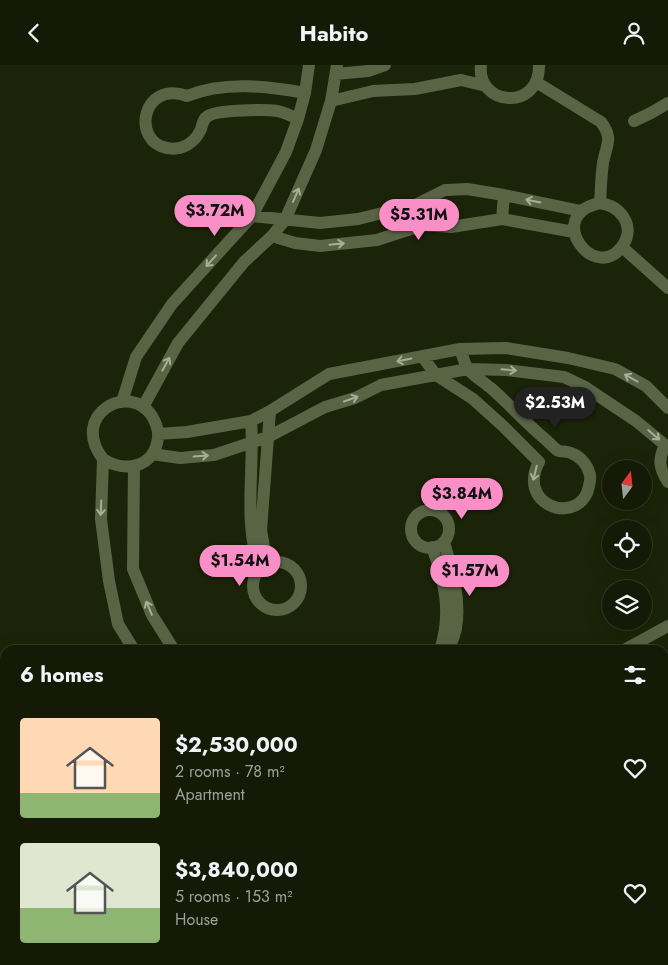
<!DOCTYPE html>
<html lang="en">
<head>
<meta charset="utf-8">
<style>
  body { margin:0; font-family:Jost,sans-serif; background:#1d2310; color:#f1f3f6; height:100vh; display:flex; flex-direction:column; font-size:19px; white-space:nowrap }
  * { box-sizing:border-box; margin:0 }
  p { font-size:16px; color:#9da19b }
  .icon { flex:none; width:28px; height:28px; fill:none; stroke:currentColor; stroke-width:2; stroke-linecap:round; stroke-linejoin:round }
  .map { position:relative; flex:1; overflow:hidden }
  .details { position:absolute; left:0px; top:580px; width:669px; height:320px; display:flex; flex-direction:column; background:#141a06; border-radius:15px 15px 0 0; box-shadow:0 5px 20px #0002,0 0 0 1px #333828 }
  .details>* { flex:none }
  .needle { width:32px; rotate:15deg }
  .buttons { position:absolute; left:602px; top:395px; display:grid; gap:10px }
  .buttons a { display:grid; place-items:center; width:50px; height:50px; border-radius:50%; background:#141a06; box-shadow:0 5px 20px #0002,0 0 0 1px #333828; font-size:25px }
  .price { position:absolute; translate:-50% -42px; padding:0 11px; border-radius:18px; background:#fa8fc7; color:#111; font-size:16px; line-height:32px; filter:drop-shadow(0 1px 2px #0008) }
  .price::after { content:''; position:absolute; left:50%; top:30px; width:15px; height:11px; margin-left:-8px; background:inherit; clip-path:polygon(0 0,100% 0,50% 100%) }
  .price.active { background:#222; color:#fff }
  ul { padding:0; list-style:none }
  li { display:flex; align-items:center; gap:15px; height:125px; padding:0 20px }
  li span { display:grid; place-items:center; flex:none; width:140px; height:100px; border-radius:5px; color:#555 }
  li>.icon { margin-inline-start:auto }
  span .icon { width:60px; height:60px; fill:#fffc; stroke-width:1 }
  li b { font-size:21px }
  h2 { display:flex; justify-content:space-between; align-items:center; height:60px; padding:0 20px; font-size:21px }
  header { display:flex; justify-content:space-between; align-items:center; height:65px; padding:0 20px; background:#141a06; font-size:22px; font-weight:700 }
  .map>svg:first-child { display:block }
</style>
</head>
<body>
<header><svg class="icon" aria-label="back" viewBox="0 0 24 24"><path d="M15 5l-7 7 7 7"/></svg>Habito<svg class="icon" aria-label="person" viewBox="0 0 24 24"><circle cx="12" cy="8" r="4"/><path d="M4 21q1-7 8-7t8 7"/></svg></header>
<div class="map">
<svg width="668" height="900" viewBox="0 0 668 900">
  <rect width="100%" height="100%" fill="#1b2308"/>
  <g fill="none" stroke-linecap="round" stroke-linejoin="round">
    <path stroke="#596445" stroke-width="9" d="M664,694l4,-2
      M460,895l3,5
      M485,900l3,-5
      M524,900l3,-5"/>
    <path stroke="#596445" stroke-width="12" d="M536,17l65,40c13,17 5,23 2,41 -2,13 -2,27 -3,40
      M622,182l46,41"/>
    <path stroke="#596445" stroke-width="12" d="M481,0c-5,41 59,47 58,0
      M336,9l32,-3 17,-6
      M331,36l42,-10 42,-2 46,-9 25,6
      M298,54c-7,-3 -14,-7 -21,-8 -13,-2 -60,-1 -69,5 -5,3 -5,7 -7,13 -6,14 -19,22 -34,19 -36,-7 -25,-68 20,-52 37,-15 80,-10 118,-3
      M634,56l17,-8 17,-10
      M600,138c20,3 36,22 23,42 -27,41 -81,-30 -23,-42z
      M252,151l68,7 38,-4 57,-14 30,-15 22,-1 37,6 77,16
      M502,154l2,-24
      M272,171l23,7 25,3 57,-6 46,-15 28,2 51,-8 72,13
      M422,291l14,19 37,24 30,27 36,36c-22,41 33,63 48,31 2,-6 4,-12 3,-18 -2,-10 -10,-19 -19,-22 -4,-2 -8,-1 -12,-2 -5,-2 -10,-9 -14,-12 -19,-16 -35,-34 -53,-50 -7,-6 -17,-12 -23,-19 -5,-5 -6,-15 -9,-21
      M122,337l14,-45 36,-53 80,-88 34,-64 12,-33 7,-26 4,-28
      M143,342l35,-64 66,-81 28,-26 13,-16 31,-70 15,-49 6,-36
      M251,356c4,47 -9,106 10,148
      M158,369l29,-2 64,-11 19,-10 59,-37 131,-25 46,-1 62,10 47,11 31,17 22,22
      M152,389l28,4 34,-3 54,-18 57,-30 30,-9 26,-13 87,-16 38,1 58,7 21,10 51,34 29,24c-7,15 -6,23 3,37
      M103,394c22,14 51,9 55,-21 1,-8 -2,-15 -6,-22 -23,-35 -83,-1 -49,43l-2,60 8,62 9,43 16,26
      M134,401l-1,103 19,46 22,35
      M411 464a19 19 0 1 1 38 0a19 19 0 1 1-38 0Z
      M444,477c8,27 17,58 12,86 -1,7 -5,15 -7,22
      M432,482c13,35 20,67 8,103
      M253 521a24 24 0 1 1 48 0a24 24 0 1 1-48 0Z
      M267,499l-6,-34 9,-119
      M624,585l44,-24
      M664,599l4,-1
      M319,895l2,5
      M348,895l2,5"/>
    <path stroke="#9eb66c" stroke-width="14" d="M0,821l5,2
      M112,895l4,5"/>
  </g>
  <defs><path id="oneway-shaft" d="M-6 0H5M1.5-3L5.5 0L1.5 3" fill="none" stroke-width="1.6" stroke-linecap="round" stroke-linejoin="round" transform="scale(1.25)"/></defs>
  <g stroke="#a6ae98">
    <use href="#oneway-shaft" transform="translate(296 130) rotate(-66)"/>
    <use href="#oneway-shaft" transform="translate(533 136) rotate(-168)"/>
    <use href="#oneway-shaft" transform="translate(337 179) rotate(-6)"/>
    <use href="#oneway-shaft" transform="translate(211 196) rotate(132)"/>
    <use href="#oneway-shaft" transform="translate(404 295) rotate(169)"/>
    <use href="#oneway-shaft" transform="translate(166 299) rotate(-61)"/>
    <use href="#oneway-shaft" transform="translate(509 305) rotate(5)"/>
    <use href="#oneway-shaft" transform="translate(631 313) rotate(-151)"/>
    <use href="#oneway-shaft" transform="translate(351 334) rotate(-19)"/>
    <use href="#oneway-shaft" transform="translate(654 370) rotate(40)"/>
    <use href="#oneway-shaft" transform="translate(201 391) rotate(-4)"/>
    <use href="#oneway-shaft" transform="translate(535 408) rotate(104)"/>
    <use href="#oneway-shaft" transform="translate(101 443) rotate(92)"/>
    <use href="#oneway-shaft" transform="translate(149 543) rotate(-113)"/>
  </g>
</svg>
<div class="buttons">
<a><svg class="needle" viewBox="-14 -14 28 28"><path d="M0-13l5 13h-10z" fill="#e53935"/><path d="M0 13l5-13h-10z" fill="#9da19b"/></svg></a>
<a><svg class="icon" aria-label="locate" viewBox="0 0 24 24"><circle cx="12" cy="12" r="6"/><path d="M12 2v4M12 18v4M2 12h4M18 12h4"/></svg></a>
<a><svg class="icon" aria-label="layers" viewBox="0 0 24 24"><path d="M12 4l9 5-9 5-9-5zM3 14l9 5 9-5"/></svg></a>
</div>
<b class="price" style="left:215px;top:172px">$3.72M</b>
<b class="price" style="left:419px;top:176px">$5.31M</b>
<b class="price active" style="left:555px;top:364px">$2.53M</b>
<b class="price" style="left:462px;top:455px">$3.84M</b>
<b class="price" style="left:240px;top:522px">$1.54M</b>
<b class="price" style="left:470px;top:532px">$1.57M</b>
<section class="details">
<h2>6 homes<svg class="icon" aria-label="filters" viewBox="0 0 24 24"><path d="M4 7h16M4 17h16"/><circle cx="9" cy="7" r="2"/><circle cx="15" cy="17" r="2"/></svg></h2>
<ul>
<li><span style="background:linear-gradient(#ffd9b3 75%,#8fb573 0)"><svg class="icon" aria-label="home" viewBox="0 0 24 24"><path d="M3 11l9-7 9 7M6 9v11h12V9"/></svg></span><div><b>$2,530,000</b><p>2 rooms · 78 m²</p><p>Apartment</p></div><svg class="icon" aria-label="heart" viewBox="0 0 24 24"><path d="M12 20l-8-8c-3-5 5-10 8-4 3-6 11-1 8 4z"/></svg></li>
<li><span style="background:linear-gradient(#dfe7d0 65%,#8fb573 0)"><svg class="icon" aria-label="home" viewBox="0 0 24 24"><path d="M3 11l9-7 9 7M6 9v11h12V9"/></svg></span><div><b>$3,840,000</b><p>5 rooms · 153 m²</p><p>House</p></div><svg class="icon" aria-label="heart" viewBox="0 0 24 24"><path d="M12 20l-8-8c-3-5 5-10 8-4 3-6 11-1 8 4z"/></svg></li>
</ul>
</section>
</div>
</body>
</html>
